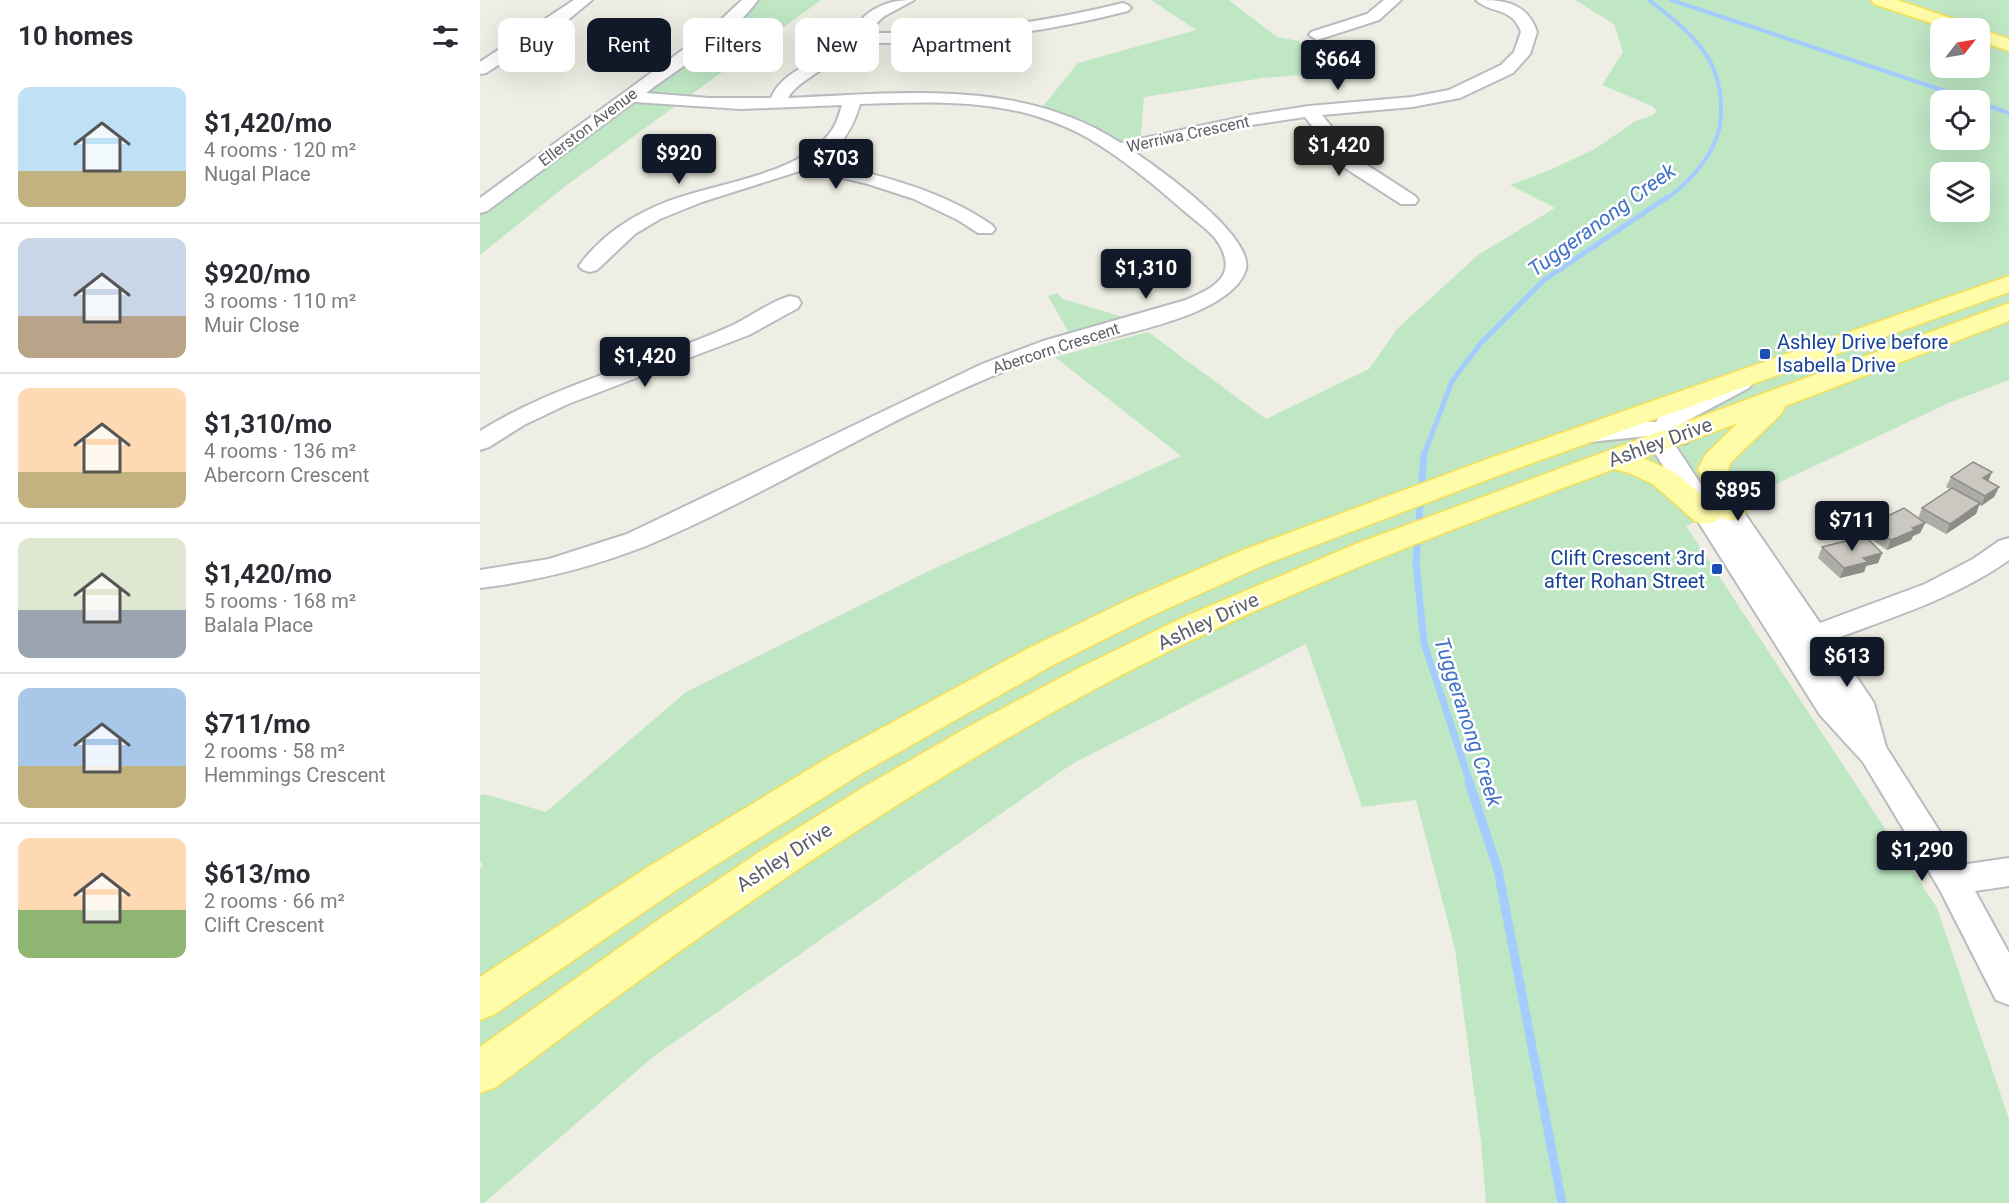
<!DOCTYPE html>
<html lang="en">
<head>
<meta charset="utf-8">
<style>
  body { margin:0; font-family:Roboto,sans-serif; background:#f2f2f3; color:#2b2b33; height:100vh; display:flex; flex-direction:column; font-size:22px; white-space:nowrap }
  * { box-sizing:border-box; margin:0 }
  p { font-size:20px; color:#7c7c81 }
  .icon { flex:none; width:33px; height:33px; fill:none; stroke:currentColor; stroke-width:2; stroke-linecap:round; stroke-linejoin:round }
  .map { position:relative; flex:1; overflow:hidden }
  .drawer { display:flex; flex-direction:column; background:#fff; width:480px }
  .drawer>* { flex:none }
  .top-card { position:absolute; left:18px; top:18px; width:570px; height:54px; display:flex; gap:12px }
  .needle { width:39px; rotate:59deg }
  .controls { position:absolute; left:1450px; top:18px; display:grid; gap:12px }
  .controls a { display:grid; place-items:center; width:60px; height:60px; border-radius:12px; background:#fff; box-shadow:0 6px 24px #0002; font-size:30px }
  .price { position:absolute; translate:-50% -51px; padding:0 14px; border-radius:6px; background:#111827; color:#fff; font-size:20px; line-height:39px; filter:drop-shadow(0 2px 3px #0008) }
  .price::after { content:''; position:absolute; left:50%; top:36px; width:18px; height:14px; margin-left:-9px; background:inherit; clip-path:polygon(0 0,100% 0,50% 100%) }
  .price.selected { background:#222; color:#fff }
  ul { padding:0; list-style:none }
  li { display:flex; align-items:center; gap:18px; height:150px; padding:0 18px }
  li+li { border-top:2px solid #e1e1e2 }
  li span { display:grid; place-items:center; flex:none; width:168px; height:120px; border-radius:12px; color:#555 }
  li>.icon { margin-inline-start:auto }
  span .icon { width:72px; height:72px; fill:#fffc; stroke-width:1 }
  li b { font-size:26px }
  h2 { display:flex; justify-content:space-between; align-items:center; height:72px; padding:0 18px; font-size:26px }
  .chip { padding:0 21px; border-radius:12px; background:#fff; box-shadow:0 6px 24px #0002; font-size:21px; line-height:54px }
  .chip.selected { background:#111827; color:#fff }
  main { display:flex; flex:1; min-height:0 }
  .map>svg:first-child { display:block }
</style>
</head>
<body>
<main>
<section class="drawer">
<h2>10 homes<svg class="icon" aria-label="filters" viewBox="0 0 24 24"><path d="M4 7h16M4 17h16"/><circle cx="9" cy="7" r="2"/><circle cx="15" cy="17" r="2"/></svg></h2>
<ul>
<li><span style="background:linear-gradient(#bfe0f5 70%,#c2b280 0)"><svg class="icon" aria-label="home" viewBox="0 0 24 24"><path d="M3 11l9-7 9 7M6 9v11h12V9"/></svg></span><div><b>$1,420/mo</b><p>4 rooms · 120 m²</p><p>Nugal Place</p></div></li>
<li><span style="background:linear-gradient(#c9d6e8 65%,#b9a48a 0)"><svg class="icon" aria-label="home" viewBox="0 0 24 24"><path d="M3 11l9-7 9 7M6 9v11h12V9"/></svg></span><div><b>$920/mo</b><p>3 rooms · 110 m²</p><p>Muir Close</p></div></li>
<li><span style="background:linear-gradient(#ffd9b3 70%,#c2b280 0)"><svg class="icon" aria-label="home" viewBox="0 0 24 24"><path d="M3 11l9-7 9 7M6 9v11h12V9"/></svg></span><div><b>$1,310/mo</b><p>4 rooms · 136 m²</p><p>Abercorn Crescent</p></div></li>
<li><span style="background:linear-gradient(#dfe7d0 60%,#9aa5b1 0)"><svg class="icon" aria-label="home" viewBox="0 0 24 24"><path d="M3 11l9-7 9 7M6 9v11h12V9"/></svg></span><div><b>$1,420/mo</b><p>5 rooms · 168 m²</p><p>Balala Place</p></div></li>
<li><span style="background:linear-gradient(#a9c7e8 65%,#c2b280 0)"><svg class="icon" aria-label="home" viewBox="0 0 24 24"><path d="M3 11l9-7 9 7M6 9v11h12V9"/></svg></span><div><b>$711/mo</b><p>2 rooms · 58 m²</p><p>Hemmings Crescent</p></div></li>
<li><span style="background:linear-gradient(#ffd9b3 60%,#8fb573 0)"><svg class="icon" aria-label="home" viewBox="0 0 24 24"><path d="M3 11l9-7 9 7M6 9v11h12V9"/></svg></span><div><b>$613/mo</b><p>2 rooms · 66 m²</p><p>Clift Crescent</p></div></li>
</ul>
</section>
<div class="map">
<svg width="1529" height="1203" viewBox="0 0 1529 1203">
  <rect width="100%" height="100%" fill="#efeee4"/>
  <path fill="#bfe7c4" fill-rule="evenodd" d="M266,0h75l-258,188 -83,67v-47l150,-112z
    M671,0h78l48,37 22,4 24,32 -60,5 -119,19 -4,47 -22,5 -79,-38 39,-48 118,-33z
    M1095,0h434v380l-58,22 -265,124 251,382 72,211v84h-523l-5,-61 -26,-193 -39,-149 -54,7 -56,-163 -234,120 -419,293 -169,146h-4v-335l3,-2 -3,-5v-65l4,-2 62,18 140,-120 243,-121 252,-115 -126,-99 93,-25 118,87 103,-50 29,-41 80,-73 77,-47 -45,-23 42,-16 43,-20 39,-27 19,-7 4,-4 -5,-5 -50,-21 21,-33 -9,-28zM1461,28h39v40h-39zM1461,100h39v40h-39zM1461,172h39v40h-39z
    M577,293l6,6 77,23 -67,18 -25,-44z"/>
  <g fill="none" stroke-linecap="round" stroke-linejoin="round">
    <path stroke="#a4ccff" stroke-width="4" d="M1169,0c20,15 42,33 56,53 15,21 20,56 13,80 -7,26 -32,53 -54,67
      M1191,0l301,100
      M1500,103l29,10"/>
    <path stroke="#a4ccff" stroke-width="5" d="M944,455l28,-74 29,-38 63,-63 122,-82"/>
    <path stroke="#a4ccff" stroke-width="7" d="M944,454l-8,108 8,81 46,140"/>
    <path stroke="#a4ccff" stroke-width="9" d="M989,782l29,88 64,333"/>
    <defs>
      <path id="minor" d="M94,0h18l-24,20 -82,53 -6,1v-12z
        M262,0h16c-28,38 -75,65 -112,93l63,5h62c10,-25 41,-34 62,-49 15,-11 25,-30 40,-39 14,-8 25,-10 41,-10l-31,17 -16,16c87,1 172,-9 256,-30l5,2 3,3 -3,3c-89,23 -178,33 -270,32 -17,18 -61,37 -70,55 114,-5 233,-20 333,45l130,-28 58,-9 103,-9 37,-7 52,-25 13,-13 7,-20c-9,-26 -31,-18 -45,-32 28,0 51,2 61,32l-7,22 -17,19 -53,25 -48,9 -90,8 37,45 56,36 3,4 -3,4h-14l-56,-36 -40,-51 -54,8 -118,26c26,18 126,88 112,121 -19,48 -140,64 -186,79 -145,48 -273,136 -413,195 -54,21 -109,35 -166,42v-18l69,-11 78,-25 355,-170 61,-23 143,-41c13,-6 35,-14 39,-30 3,-11 -4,-25 -11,-33 -9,-10 -21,-18 -31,-27 -30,-26 -61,-52 -95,-72 -17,-10 -36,-17 -55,-23 -55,-16 -117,-13 -173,-11 -7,25 -19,43 -40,57 61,15 120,28 172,64l3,4 -3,4h-14l-20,-13 -44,-21 -46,-15 -62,-15 -104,33 -42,17 -25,15 -38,36 -7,2 -7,-2 -4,-4c21,-30 54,-51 87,-64 48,-19 130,-26 163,-68 7,-8 10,-19 13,-29l-101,4 -107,-7 -147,109 -7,2v-15l231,-169z
        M904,0h17l-22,20 -62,20 -8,-5 2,-3 56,-18z
        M310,296l8,2 3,5 -3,5 -49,27 -181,69 -44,21 -35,22 -9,3v-19c79,-49 169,-68 253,-106 19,-9 36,-23 57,-29z
        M1261,376l8,2 4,5 -4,5 -70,37 -2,2 10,6 3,5 -3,5 -12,2 27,41 3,-4 9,-2 9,2 97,141 105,-39 48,-25 26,-18 10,-3v22c-54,38 -116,57 -177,80l42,63 12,44 75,118 48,-7v28l-34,5 34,62v52l-13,-5 -56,-110 -77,-128 -43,-47 -172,-273v-6l-59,6 -9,-2 -3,-5 3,-5 42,-8h34l4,-7z"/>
      <path id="major" d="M1391,0h26l72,24 2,4h-25l-72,-24z
        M1500,29l29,10v12l-29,-10z
        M1529,276v16l-496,178 -247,94 -115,52 -98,49 -191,108 -186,117 -181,124 -15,6v-43l168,-110 188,-114 193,-105 99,-48 115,-50 250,-93z
        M1529,303v18l-224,85 -3,7 -52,50 -2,6 18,42 -4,7 -11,3 -11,-4 -3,4 -11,3 -11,-3 -42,-37 -24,-11 -15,-4c-176,65 -352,131 -517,219 -213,115 -409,253 -601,399l-16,6v-46l181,-129 100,-67 103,-64 104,-60 107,-57 109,-53 174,-74zM1258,423l-32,31 -8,15 14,34 -38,-31 -31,-14z"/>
    </defs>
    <use href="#minor" stroke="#b9bbc0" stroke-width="4"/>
    <use href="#major" stroke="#f6de55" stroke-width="3"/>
    <use href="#minor" fill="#fff" fill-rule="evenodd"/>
    <use href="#major" fill="#fffca9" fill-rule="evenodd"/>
  </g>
  <path fill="#aeaca6" d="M1512,472l-4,9 11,6 -5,10 -13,9 -2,-1 -3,9 -30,20 -25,-14 4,3 -5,10 -7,3 -2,4 -24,10 -25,-17 4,-10 52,-5 4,-10 28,-19 -4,-2 5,-10z
    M1342,547l60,6 -4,10 -12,3 -2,6 -24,6 -22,-20z"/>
  <path fill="#8d8c87" d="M1512,472l-4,10 -5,-4z
    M1519,487l-5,10 -13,9 4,-10z
    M1500,503l-4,11 -30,20 4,-10z
    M1445,523l-5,10 -7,3 -2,4 -24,10 4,-10 21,-12z
    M1402,553l-4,10 -12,3 -2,6 -24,6 4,-10 19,-10z"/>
  <path fill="#cac8c1" stroke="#8d8c87" stroke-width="1.5" d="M1493,462l19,10 -9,6 16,9 -14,9 -34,-19z
    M1472,488l28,15 -30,21 -28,-16z
    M1424,508l21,15 -13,5 3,2 -24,10 -25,-17 26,-9z
    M1385,536l17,17 -19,5 5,4 -24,6 -22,-21z"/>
  <g fill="#1a4fb4" stroke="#fff" stroke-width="2">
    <rect x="1279" y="348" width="12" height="12" rx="3"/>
    <rect x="1231" y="563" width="12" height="12" rx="3"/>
  </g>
  <g text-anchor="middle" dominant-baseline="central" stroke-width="5" stroke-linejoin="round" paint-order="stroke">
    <g font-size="16" fill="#5c5f65" stroke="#fff">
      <text transform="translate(108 127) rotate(-37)">Ellerston Avenue</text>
      <text transform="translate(708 134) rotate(-12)">Werriwa Crescent</text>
      <text transform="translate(576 348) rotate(-18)">Abercorn Crescent</text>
    </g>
    <g font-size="20" fill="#164399" stroke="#fff" text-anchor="start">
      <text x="1297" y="342">Ashley Drive before<tspan x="1297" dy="23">Isabella Drive</tspan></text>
      <text x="1225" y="558" text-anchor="end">Clift Crescent 3rd<tspan x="1225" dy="23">after Rohan Street</tspan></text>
    </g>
    <g font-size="20" fill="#5c5f65" stroke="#fff">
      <text transform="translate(1180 442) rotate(-20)">Ashley Drive</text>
      <text transform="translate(728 621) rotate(-25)">Ashley Drive</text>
      <text transform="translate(304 857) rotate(-33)">Ashley Drive</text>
    </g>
    <g font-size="21" font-style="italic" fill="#4172c8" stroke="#fff">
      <text transform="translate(1122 220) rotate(-36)">Tuggeranong Creek</text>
      <text transform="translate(988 722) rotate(72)">Tuggeranong Creek</text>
    </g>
  </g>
</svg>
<div class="controls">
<a><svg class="needle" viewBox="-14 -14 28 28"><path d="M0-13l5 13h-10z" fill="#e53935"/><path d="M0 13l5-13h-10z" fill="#7c7c81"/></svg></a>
<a><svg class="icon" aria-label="locate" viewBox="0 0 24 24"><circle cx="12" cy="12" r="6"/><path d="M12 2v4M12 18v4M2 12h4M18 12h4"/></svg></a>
<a><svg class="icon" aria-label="layers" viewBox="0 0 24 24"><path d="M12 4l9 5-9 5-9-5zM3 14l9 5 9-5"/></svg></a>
</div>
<b class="price" style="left:858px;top:91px">$664</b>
<b class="price selected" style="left:859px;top:177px">$1,420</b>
<b class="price" style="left:199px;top:185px">$920</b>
<b class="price" style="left:356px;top:190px">$703</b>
<b class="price" style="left:666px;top:300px">$1,310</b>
<b class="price" style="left:165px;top:388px">$1,420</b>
<b class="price" style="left:1258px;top:522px">$895</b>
<b class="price" style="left:1372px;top:552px">$711</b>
<b class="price" style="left:1367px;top:688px">$613</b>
<b class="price" style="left:1442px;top:882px">$1,290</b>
<div class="top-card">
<a class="chip">Buy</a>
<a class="chip selected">Rent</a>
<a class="chip">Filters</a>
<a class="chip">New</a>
<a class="chip">Apartment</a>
</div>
</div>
</main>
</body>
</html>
